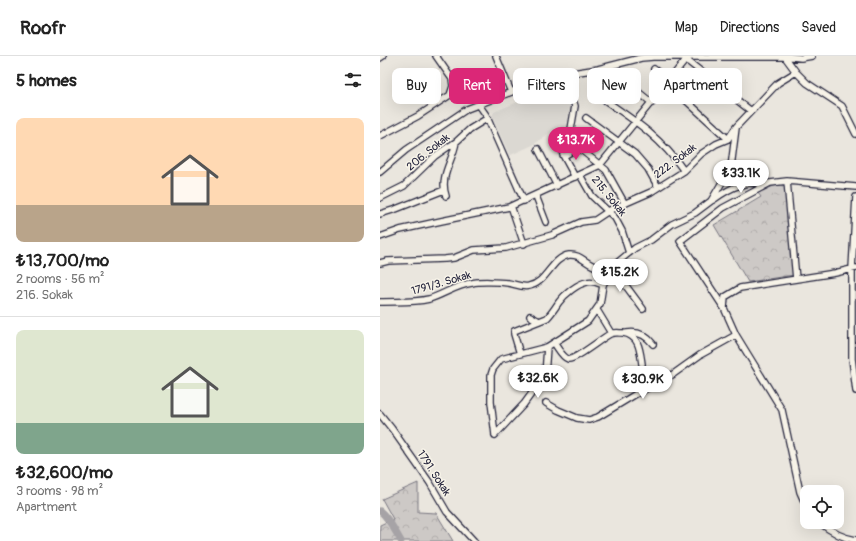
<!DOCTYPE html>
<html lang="en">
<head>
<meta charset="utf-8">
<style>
  body { margin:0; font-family:Pangolin,sans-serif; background:#f2f2f2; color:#222; height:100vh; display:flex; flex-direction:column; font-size:15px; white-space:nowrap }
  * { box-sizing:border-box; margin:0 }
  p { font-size:13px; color:#767676 }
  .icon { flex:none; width:22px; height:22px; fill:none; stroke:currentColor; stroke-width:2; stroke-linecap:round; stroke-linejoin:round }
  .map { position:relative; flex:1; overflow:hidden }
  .panel { display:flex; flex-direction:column; background:#fff; width:380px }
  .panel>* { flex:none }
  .hud { position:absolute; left:12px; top:12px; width:380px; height:36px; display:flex; gap:8px }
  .tools { position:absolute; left:420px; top:429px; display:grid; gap:8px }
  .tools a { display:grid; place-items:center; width:44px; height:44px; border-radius:8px; background:#fff; box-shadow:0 4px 16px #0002; font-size:20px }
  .price { position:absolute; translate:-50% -34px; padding:0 9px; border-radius:14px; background:#fff; color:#222; font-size:13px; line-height:26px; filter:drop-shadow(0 1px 2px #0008) }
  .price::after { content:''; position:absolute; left:50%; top:24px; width:12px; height:9px; margin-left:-6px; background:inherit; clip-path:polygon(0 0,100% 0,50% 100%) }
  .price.on { background:#db2777; color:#fff }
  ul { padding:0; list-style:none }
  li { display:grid; align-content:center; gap:8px; height:212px; padding:0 16px }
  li+li { border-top:1px solid #e0e0e0 }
  li span { display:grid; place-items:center; height:124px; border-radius:8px; color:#555 }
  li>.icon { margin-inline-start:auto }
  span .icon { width:72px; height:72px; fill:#fffc; stroke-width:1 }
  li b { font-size:17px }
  h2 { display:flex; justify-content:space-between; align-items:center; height:48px; padding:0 16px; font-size:17px }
  .tag { padding:0 14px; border-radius:8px; background:#fff; box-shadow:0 4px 16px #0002; font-size:14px; line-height:36px }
  .tag.on { background:#db2777; color:#fff }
  header { display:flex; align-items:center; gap:24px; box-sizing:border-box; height:56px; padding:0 20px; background:#fff; border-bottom:1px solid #e0e0e0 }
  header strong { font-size:19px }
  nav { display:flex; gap:22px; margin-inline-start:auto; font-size:14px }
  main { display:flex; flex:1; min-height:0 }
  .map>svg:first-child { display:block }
</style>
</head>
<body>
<header>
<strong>Roofr</strong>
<nav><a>Map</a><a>Directions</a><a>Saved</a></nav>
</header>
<main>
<section class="panel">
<h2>5 homes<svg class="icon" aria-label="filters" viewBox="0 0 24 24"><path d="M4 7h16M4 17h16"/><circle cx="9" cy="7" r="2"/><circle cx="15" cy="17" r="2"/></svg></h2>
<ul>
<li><span style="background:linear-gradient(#ffd9b3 70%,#b9a48a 0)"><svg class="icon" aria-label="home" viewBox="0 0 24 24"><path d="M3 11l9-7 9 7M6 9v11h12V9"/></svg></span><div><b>₺13,700/mo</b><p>2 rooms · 56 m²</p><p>216. Sokak</p></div></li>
<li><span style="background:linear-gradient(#dfe7d0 75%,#7fa58c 0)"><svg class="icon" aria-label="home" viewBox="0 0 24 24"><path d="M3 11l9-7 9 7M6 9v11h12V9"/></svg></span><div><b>₺32,600/mo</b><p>3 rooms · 98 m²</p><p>Apartment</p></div></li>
</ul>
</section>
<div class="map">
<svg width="476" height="485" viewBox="0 0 476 485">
  <defs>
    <pattern id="park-crowns" width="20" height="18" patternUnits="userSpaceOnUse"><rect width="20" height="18" fill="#cdc9c6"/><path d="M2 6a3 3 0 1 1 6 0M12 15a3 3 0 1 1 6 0" fill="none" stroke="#b0acab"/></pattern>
  </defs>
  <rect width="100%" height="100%" fill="#eae6de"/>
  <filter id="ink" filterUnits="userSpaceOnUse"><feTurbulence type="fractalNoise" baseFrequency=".025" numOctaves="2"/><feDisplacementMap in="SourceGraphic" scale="8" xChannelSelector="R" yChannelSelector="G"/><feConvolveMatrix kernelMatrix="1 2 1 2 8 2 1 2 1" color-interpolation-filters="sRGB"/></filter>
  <g filter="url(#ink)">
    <path fill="#dbd8d2" d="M183,30l8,19 -5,24 -7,-3 -26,19 -22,10 -2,-1 -17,-37 2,-5 49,-21z"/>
    <path fill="url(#park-crowns)" stroke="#787680" d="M396,129h7l3,1 8,89 -46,7 -34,-57 47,-28 -3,-4z
      M38,427v29l18,1 17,28h-73v-16l13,-6 -11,-20z"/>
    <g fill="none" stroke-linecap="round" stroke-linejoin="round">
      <path stroke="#a6a3a6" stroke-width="7" d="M0,455c9,7 15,20 21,30"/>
      <defs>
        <path id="minor" d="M116,0l15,36
          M403,0l18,2 11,-2
          M0,2l3,-2
          M305,3l66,52
          M274,13l15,12 10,13 49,45
          M184,18l11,32 -4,23 1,6 7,13 27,22 19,34
          M246,26l26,21
          M226,45c31,21 56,38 78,70
          M99,49l7,10 38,86
          M206,62l49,36 13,15 10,18
          M0,80l38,-20 32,-21 3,-9 -1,-7 -16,-23
          M158,93l19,37
          M183,99l12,22
          M184,100l17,-10 17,-19
          M0,116l26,-22 61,-41 86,-33 45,-7 43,-11 12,-1h132l11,15 11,11 35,23 14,28
          M200,119l12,21 23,22 7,13 7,22
          M407,125l9,98
          M66,140c-7,-20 7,-35 10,-54
          M156,140l10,26
          M476,141l-4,72v90l4,32
          M0,142l24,-12 31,-30 13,-9 8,-5 14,-13 18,-11
          M333,144c21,-15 30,-18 55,-17
          M131,150l13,38
          M0,158l16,-5 48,-19
          M0,181l20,-7 41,-9 68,-14 91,-42 89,-109
          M0,207l8,-2 57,-2 9,-1 20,-8 32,-2 46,-13 29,-13 14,-2 15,-10 41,-18 33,-21 17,-17 15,-10 12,-5 8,-12 42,-44 18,-11
          M232,211l31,42
          M0,246c17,-1 32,1 49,-3 14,-4 27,-14 43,-16 8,-2 28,-1 36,0 7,1 15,5 21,3 18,-3 22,-28 40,-31 11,-1 15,7 25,11 5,2 12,1 18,1
          M344,252l-44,-67 43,-33 47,-25 17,-2 69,6
          M217,254l14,23
          M150,260l9,5
          M247,277c11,-2 19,2 26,11
          M174,287c4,5 8,14 14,16 6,2 34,-21 42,-25 4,-2 9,-1 13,-1 16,2 17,17 19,31
          M140,298l-6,-20v-3l33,-13c5,-5 8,-10 12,-16 6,-8 18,-18 28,-20 6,-2 11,1 16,3
          M166,347l12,7 19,8 12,2 9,-3 38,-23 36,-19 28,-20 36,-20
          M0,358l12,15 38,54 17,29 27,29
          M115,379l-4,-33v-27l2,-6 8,-10 46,-12 41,-26 12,-17 3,-19 9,-18 23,-19 16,-8 21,-16 23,-11 16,-12 20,-34 5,-39
          M115,379l29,-31 21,-29 2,-28
          M427,452l-7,-16 -18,-82 -46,-75 -12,-27 1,-11 15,-9 95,-15 21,-5
          M439,466c11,9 23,16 37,18"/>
      </defs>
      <use href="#minor" stroke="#22223b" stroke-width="8"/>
      <use href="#minor" stroke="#f7f3e8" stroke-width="5.5"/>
    </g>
  </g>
  <g text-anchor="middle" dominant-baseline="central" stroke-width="3" stroke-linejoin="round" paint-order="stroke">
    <g font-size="11" fill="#22223b" stroke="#f7f3e8">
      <text transform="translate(48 96) rotate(-39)">206. Sokak</text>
      <text transform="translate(295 105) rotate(-37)">222. Sokak</text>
      <text transform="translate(229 140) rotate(51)">215. Sokak</text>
      <text transform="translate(61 227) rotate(-16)">1791/3. Sokak</text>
      <text transform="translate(54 417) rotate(57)">1791. Sokak</text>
    </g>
  </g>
</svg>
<div class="tools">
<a><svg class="icon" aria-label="locate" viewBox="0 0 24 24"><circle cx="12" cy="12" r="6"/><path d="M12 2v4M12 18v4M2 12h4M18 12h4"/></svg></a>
</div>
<b class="price on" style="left:196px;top:105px">₺13.7K</b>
<b class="price" style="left:361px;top:138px">₺33.1K</b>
<b class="price" style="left:240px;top:237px">₺15.2K</b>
<b class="price" style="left:158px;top:343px">₺32.6K</b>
<b class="price" style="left:263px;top:344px">₺30.9K</b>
<div class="hud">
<a class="tag">Buy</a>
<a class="tag on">Rent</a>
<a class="tag">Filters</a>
<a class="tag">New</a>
<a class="tag">Apartment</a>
</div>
</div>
</main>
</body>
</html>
